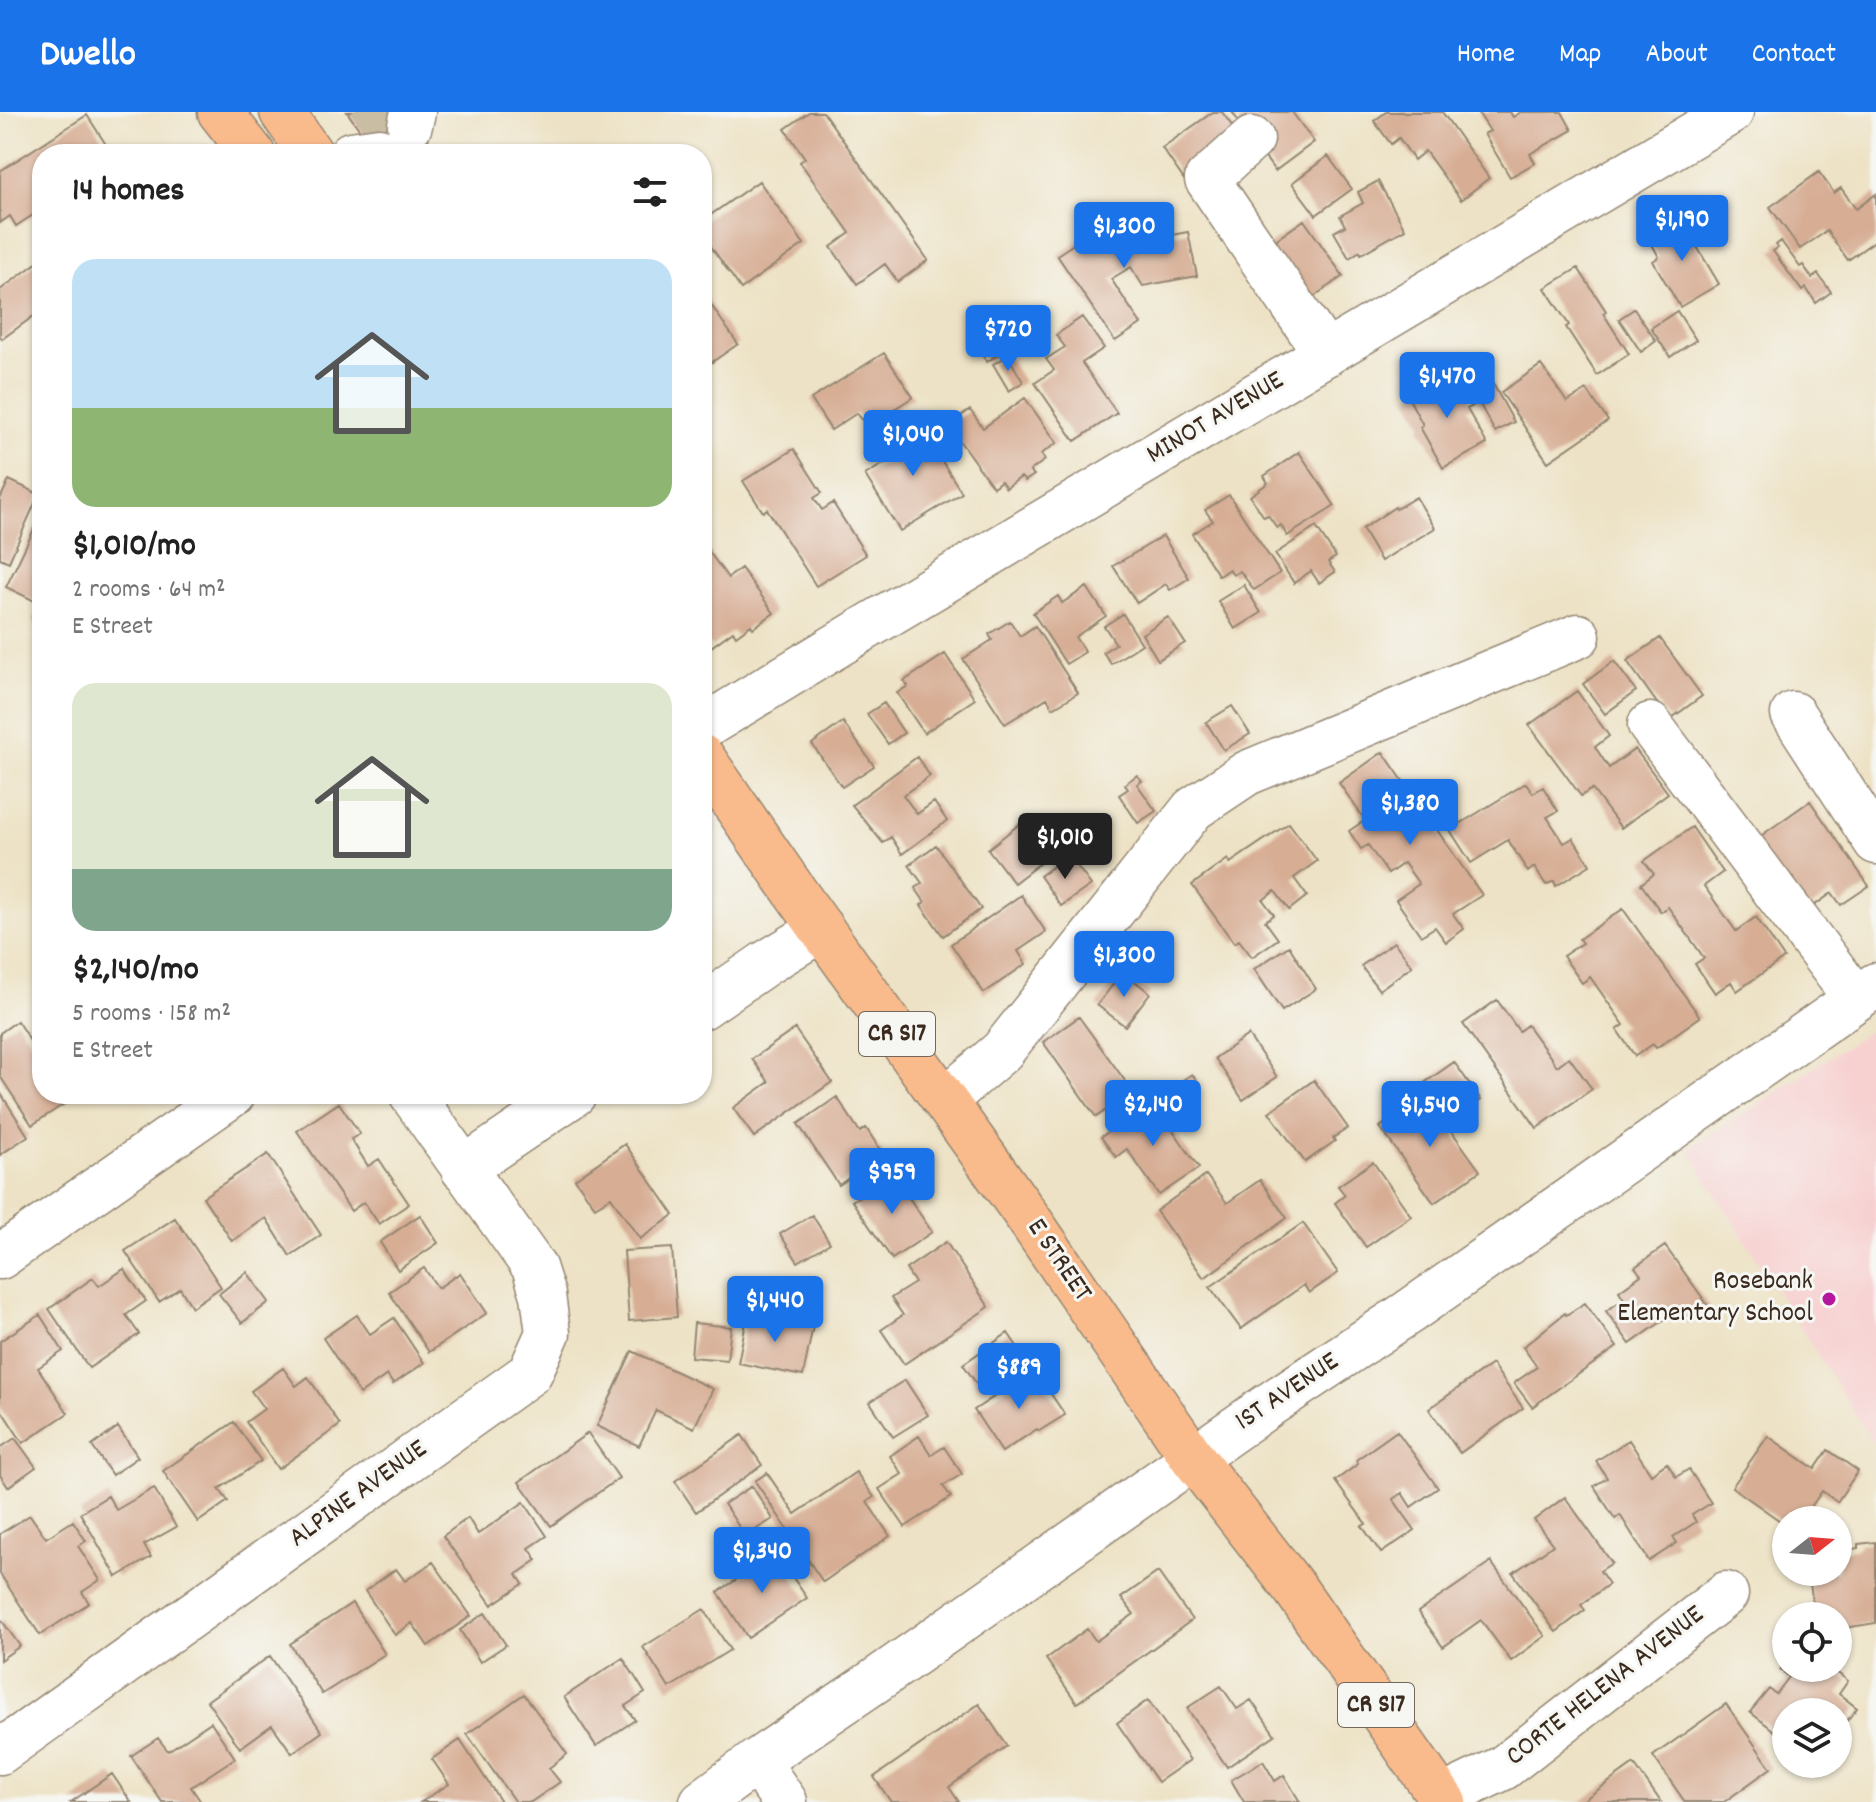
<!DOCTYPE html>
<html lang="en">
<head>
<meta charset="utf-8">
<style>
  body { margin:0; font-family:Dekko,sans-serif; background:#f2f2f2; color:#222; height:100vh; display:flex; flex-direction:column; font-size:30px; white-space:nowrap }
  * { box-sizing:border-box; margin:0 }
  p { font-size:26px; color:#767676 }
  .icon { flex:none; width:44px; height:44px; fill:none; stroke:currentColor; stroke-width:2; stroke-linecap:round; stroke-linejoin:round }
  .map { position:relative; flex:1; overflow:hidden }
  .panel { position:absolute; left:32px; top:32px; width:680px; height:960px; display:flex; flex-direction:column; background:#fff; border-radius:32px; box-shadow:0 2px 6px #0004 }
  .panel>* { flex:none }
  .needle { width:52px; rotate:73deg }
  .fabs { position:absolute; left:1772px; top:1394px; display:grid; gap:16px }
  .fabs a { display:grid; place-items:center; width:80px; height:80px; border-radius:50%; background:#fff; box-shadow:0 2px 6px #0004; font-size:40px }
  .price { position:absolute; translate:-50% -68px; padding:0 18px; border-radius:8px; background:#1a73e8; color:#fff; font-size:26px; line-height:52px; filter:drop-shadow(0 2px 4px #0008) }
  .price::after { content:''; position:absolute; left:50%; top:48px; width:24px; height:18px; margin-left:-12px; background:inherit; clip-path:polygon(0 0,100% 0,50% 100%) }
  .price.selected { background:#222; color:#fff }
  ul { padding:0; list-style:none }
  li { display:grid; align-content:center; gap:16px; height:424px; padding:0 40px }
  li span { display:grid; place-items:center; height:248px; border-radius:24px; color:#555 }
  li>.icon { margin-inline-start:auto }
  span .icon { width:144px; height:144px; fill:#fffc; stroke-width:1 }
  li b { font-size:34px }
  h2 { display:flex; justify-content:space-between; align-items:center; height:96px; padding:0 40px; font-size:34px }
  header { display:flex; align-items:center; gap:48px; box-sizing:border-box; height:112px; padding:0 40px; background:#1a73e8; color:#fff }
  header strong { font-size:38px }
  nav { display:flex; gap:44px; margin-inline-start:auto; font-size:28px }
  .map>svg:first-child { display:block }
</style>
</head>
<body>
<header>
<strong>Dwello</strong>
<nav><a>Home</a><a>Map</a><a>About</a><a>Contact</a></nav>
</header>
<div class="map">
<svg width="1876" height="1690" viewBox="0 0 1876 1690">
  <rect width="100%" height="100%" fill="#f6f6f2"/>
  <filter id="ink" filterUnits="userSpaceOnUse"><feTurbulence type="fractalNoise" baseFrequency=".0125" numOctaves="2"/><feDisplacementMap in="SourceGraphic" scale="16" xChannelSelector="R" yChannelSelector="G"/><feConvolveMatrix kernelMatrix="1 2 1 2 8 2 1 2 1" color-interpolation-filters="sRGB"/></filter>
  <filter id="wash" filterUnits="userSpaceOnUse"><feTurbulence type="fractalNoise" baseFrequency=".006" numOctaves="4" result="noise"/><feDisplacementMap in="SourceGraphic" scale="32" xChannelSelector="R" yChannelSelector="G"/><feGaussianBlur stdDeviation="1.8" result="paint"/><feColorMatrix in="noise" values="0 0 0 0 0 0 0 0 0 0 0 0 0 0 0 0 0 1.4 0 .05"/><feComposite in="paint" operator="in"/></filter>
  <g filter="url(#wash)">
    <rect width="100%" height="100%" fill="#ede2c5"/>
    <path fill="#f7d0d0" d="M1876,915v420l-188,-297z"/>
    <g id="blocks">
      <path fill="#d7ad94" d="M347,0h55l23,23 13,19h-61z
        M809,0h14l105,148 -30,22 -13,-18 -28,20 -26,-37 19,-14 -50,-71 5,-4 -20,-29z
        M1213,0h9l21,29 -58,40 -23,-33z
        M1232,0h60l22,30 -39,29z
        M1386,0h56l47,66 -28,22 -36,-49 -11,9 -15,-22 -8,6 -17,-23z
        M1482,0h28l3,5 8,-5h41l10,18 -42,24 5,9 -25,14 -26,-43 6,-3 -11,-17z
        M87,3l25,39h-70v55l-26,17 -6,-10 -10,7v-52z
        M1328,44l24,33 -36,26 -24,-32z
        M1819,60l15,21 7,-5 15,21 20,-15v46l-28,20 -21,-29 -27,18 -30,-42z
        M759,69l45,63 -63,45 -39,-55v-13z
        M1378,69l27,48 -44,25 -1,-3 -11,7 -15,-26 11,-6 -5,-10 23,-13 -5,-11z
        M1680,106l39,66 -39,23 -27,-46 6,-4 -11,-20z
        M1304,108l39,56 -37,26 -39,-56z
        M1109,109l15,23 64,-12 9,44 -54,10 -12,-19 -20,12 30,45 -26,17 -58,-86z
        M1781,129l19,26 3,-2 9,13 6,-4 13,18 -15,11 -10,-15 -4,3 -29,-40 5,-3 -2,-3z
        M42,147v51l-40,29 -2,-3v-46z
        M1578,156l28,43 -3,2 26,41 -32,21 -31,-48 3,-2 -24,-37z
        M702,180l36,52 -36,25z
        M1634,197l22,32 -15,11 -22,-33z
        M1677,199l19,29 -26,17 -19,-29z
        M1082,205l22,31 -22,15 35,50 -42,28 -40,-58 19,-13 -8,-11 19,-12 -9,-12z
        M981,213l20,27 -14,10 -19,-27z
        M884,241l29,44 -39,25 -4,-7 -8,5 -5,-7 -26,17 -20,-31z
        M1008,244l15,26 -14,9 -16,-27z
        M1541,253l26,37 20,-12 21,31 -60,41 -47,-70z
        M1454,259l19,35 -6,3 20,35 -44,24 -23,-41 3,-2 -15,-28z
        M1492,270l22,40 -19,10 -22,-40z
        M1025,286l32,45 -16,11 4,6 -15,11 4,4 -9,6 -4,-4 -15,11 -5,-7 -8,6 -45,-62 22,-15 13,18z
        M914,305l48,76 -62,38 -35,-56 40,-24 -13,-20z
        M794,337l28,44 -8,5 8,12 11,-7 33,52 -50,31 -49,-77 -4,3 -20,-31z
        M1299,340l36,54 -48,30 -6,-11 -4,3 -9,-13 -4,2 -14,-21 18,-13 -4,-7z
        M9,368l30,14 -30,68 -9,-4v-59z
        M1229,383l51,78 -26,17 -14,-19 -7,4 -4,-6 -10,7 -27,-42 21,-13 -8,-11z
        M1416,385l19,31 -54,33 -19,-32 33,-22 1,2z
        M38,409l4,2v102l-9,-4 8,-17 -35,-17z
        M1316,415l20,30 -8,5 7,10 -16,11 -8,-12 -17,12 -19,-29z
        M1163,424l26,42 -19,12 -4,-6 -29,19 -24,-37z
        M702,430l26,36 13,-10 33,45 -21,15 -2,-3 -15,11 -3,-5 -22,16 -9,-12z
        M1244,473l17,28 -26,16 -17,-28z
        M1087,475l19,29 -31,21 10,15 -19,12 -33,-51 25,-17 4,7z
        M1123,502l19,30 -31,20 -8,-12 13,-8 -12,-18z
        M1168,505l17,26 -27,17 -16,-26z
        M1010,509l10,15 15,-10 43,67 -25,15 -6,-10 -42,26 -42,-65 29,-19 -3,-6z
        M1660,526l42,58 -33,24 -42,-59z
        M945,542l30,45 -51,34 -27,-40 11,-7 -4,-5z
        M1614,549l22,30 -31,23 -22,-30z
        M1577,579l32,45 -14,11 14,21 26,-19 33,44 -47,35 -29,-39 -11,7 -52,-71z
        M884,591l20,30 -16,11 -21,-30z
        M1232,594l18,28 -26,16 -18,-28z
        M843,610l31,44 -32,21 -30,-43z
        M1383,640l99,143 -29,19 11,15 -18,13 -11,-15 -14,9 -25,-36 23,-16 -15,-21 -16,11 -20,-29 -7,4 -12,-18 16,-11 -26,-37z
        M917,645l13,19 -27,19 14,19 17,-12 13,19 -45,33 -11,-17 -8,6 -31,-38z
        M1137,663l5,6 -5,3 19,27 -18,12 -19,-28 9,-6 -3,-5z
        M1526,671l7,10 10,-6 15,24 -11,6 17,26 9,-5 17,27 -34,21 -2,-5 -8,4 -12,-18 -6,5 -20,-32 -37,23 -21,-33z
        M1810,689l59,85 -28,19 -9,-12 -27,19 -50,-72z
        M1027,706l26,35 -39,30 -26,-34z
        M1289,711l28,38 -23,17 13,18 -18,14 -14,-19 -12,9 11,15 -9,6 13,18 -26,18 -13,-17 -5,3 -42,-58 36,-26 2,4z
        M1692,715l31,45 -19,14 32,45 20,-14 28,41 -47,33 -6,-9 -16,11 -20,-29 9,-6 -36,-51 -7,5 -20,-28 13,-10 -10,-13z
        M936,733l45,64 -38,27 -22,-31 4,-3 -10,-14 7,-5 -13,-18z
        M1069,743l22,30 -30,21 -21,-30z
        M1021,783l25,37 -28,19 8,13 -42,29 -33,-49z
        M1623,797l77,108 -44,31 -3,-4 -18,12 -18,-26 7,-5 -34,-48 -8,6 -19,-27 19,-13 -3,-4z
        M1394,830l18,24 -33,24 -18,-24z
        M1289,834l27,43 -34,22 -28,-42z
        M1123,860l27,21 -25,33 -28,-21z
        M1497,888l22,31 8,-6 30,41 12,-9 23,32 -55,39 -74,-104z
        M1079,905l57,79 -11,7 -3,-4 -26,18 -53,-75z
        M17,909l23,35 2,-1v39h37l-47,31 -32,-49v-43z
        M795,917l37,53 -78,55 -21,-29 36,-26 -17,-23z
        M1248,923l29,42 -34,23 -28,-42z
        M1454,950l27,38 -31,22 -27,-38z
        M1192,962l7,9 -2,3 2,3 -4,6 2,2 -3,2 2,3 -2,1v4l-16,11 -16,-24z
        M1314,968l34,48 -15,10 2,3 -30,21 -36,-50z
        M0,980l28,44 -28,19z
        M1425,982l55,77 -46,32 -54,-76z
        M837,985l23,35 6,-4 17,26 -44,31 -41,-61z
        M1153,989l46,67 -40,27 -32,-46 -11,8 -15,-20z
        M339,991l21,31 -9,5 17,27 11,-7 30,45 -30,20 -15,-22 -13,9 -54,-80z
        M625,1032l49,71 -34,24 -29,-42 -16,10 -20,-28z
        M268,1042l53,81 -31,21 -24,-38 -34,23 -29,-44z
        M1373,1050l38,54 -45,31 -31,-44 10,-8 -7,-9z
        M893,1062l39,58 -40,27 -40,-58z
        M1206,1063l21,28 33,-23 27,38 -83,60 -48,-67z
        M420,1103l18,28 -40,27 -18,-28z
        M812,1103l18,28 -32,19 -18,-28z
        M175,1106l46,69 -29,20 -12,-19 -21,14 -34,-51z
        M1303,1111l35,50 -29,20 -5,-8 -63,44 -31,-42z
        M946,1130l43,65 -85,57 -23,-34 22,-15 -12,-17 24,-15 -9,-14z
        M1665,1134l45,62 -20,14 -9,-14 -51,36 -24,-33 18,-12 -5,-8 22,-16 -6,-8z
        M672,1136l5,69 -48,4 -5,-70z
        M424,1156l14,20 22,-15 27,40 -58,39 -40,-60z
        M124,1157l22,32 -20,14 13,19 -50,34 -40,-59 44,-31 6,8z
        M247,1160l22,30 -27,21 -23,-29z
        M1585,1191l32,44 -85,60 -18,-24 23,-16 -14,-20 42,-34 1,2z
        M748,1200l65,14 -10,50 -65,-13z
        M40,1203l23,36 -25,17 30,45 -45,30 -23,-35v-67z
        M357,1203l13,19 24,-16 30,45 -31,21 -6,-9 -27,19 -37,-56z
        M694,1211l37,4 -4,33 -36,-3z
        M1008,1221l17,25 -45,31 -17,-25z
        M632,1239l81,38 -19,39 -38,-18 -17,36 -42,-20z
        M1492,1252l31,44 -63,45 -31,-44z
        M283,1256l13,18 12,-9 32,48 -62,44 -32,-47 18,-13 -13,-18z
        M1035,1258l30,45 -26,16 -2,-2 -35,23 -28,-42z
        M905,1268l23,35 -35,22 -23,-35z
        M234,1310l27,39 -42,28 9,12 -30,21 -35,-51z
        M118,1315l20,30 -26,18 -20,-29z
        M1397,1319l41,57 -27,19 -9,-14 -9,6 22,31 -34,23 -19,-27 4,-2 -31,-43 23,-17 -2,-4z
        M588,1321l31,45 -68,48 -32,-44z
        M742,1323l20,30 -66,47 -21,-31z
        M919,1324l12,19 13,-8 18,27 -19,12 8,11 -46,30 -26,-38 23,-15 -12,-18z
        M1768,1324l47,33 13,-19 30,21 -21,31 -15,-11 -20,29h-16v5l-54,-38z
        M15,1326l21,29 -28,20 -8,-12v-27z
        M1629,1328l22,34 16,-11 9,14 13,-8 22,34 -19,12 4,7 -23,15 4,6 -28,18 -29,-46 -5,4 -21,-33 13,-8 -11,-17z
        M856,1360l18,25 -7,5 23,34 -67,46 -68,-101 12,-8 28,41z
        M752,1374l21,33 -28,17 -21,-32z
        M154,1376l22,39 -32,18 7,12 -34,20 -37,-64 28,-17 8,14z
        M1565,1385l47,66 -12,8 9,13 -28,21 4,5 -29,22 -43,-59 40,-28 -19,-25z
        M524,1390l23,34 -18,12 8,12 -20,14 6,10 -31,21 -49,-69 25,-18 10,16z
        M30,1403l16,23 27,-17 13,20 -8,5 22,34 -18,12 7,11 -49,32 -40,-61v-40z
        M1876,1430v81l-38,6v-13h-19l-1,-5h-4l-5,-34 4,-1v-4h25v-20l20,-4v-4z
        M776,1441l31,45 -59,40 -30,-46z
        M433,1450l38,54 -43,30 -16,-23 -17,12 -30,-44 31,-22 9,12z
        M1491,1450l54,74 -34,25 -30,-41 -38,27 -25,-35z
        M1158,1460l34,48 -115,83 -31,-44 41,-30 9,12 38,-27 -13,-16z
        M352,1491l33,51 -63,40 -32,-50z
        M704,1497l26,41 -61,38 -26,-41z
        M485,1501l21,32 -26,17 -20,-32z
        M0,1506l20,28 -20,14z
        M270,1544l52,76 -30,21 -20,-28 -32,23 -33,-47z
        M623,1546l22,35 -20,13 10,14 -39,26 -32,-49z
        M1786,1551v5h45l17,13 -9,13 18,14 -19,24v-20h-52v28l-36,-28 19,-23 7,5 13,-17 -9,-7z
        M1221,1574l16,23 14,-9 24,35 -48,32 -40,-59z
        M524,1582l43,60 -18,14 11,14 -29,20h-16l-48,-68z
        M1148,1588l42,60 -32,22 -41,-59z
        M979,1592l28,42 -58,41 10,15h-68l-17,-25z
        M1726,1592l45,64 -47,34h-39l-32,-46z
        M211,1610l24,36 -44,29 10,15h-39l-31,-46 27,-18 10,13z
        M460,1628l41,62h-80l28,-18 -17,-25z
        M1263,1649l12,20 9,-6 16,27h-56l-13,-22z
        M1634,1652l27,38h-80z
        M112,1662l19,28h-60z"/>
    </g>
  </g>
  <g filter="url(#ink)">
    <use href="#blocks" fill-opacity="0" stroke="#948672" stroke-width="2"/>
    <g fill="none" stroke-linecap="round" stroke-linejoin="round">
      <path stroke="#c9bda4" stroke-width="44" stroke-dasharray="44 22" stroke-linecap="butt" d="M364,19l27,-19"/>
      <defs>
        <path id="minor" d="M410,13l3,-13
          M1252,27l-45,40 119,175
          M351,42l28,-4
          M1793,602l83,128
          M1650,613l206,274
          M702,616l162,-99 867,-517
          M702,895l64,-44 56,-34
          M945,988l57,-49 191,-242 54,-36 331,-137
          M463,1057l111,-75
          M0,1145l233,-163
          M0,1640l530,-379 18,-40 -5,-38 -9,-28 -123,-173
          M757,1649l28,41
          M1441,1686l62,-30 223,-174
          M702,1690l55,-41 121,-82 391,-274 140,-93 467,-327"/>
        <path id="major" d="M220,0l33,42
          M282,0l29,42
          M702,645l96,139 226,316 169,246 102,131 149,213"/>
      </defs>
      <use href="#minor" stroke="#948672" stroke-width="47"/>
      <use href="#major" stroke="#948672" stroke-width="47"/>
      <use href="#minor" stroke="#fff" stroke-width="44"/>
      <use href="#major" stroke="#fabb8c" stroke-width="44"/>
    </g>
  </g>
  <circle fill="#b5179e" stroke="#f6f6f2" stroke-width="3" cx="1829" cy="1187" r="8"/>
  <g text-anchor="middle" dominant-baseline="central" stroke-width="6" stroke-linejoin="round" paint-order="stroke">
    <g fill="#f6f6f2" stroke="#73675e" stroke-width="2">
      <rect x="859" y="900" width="76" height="44" rx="6"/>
      <rect x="1338" y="1571" width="76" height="44" rx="6"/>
    </g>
    <g font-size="26" font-weight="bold" fill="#3b2a1e">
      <text x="897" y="922">CR S17</text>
      <text x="1376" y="1593">CR S17</text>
    </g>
    <g font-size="28" fill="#3b2a1e" stroke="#f6f6f2">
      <text transform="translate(1216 307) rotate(-31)">MINOT AVENUE</text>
      <text transform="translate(1058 1149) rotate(56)">E STREET</text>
      <text transform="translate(1288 1281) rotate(-34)">1ST AVENUE</text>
      <text transform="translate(359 1383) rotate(-36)">ALPINE AVENUE</text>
      <text transform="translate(1606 1575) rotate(-38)">CORTE HELENA AVENUE</text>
    </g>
    <g font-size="28" fill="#3b2a1e" stroke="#f6f6f2" text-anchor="end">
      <text x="1813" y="1171">Rosebank<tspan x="1813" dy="32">Elementary School</tspan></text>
    </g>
  </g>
</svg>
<div class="fabs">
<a><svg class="needle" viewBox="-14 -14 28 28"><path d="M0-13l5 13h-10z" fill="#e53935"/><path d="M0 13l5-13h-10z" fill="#767676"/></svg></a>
<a><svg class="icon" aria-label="locate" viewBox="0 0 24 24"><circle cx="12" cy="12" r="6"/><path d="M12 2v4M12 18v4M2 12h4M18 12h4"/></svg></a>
<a><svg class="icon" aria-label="layers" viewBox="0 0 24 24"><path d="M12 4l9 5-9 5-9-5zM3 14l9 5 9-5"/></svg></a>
</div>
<b class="price" style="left:1682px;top:151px">$1,190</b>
<b class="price" style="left:1124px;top:158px">$1,300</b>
<b class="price" style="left:1008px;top:261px">$720</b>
<b class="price" style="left:1447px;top:308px">$1,470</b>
<b class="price" style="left:913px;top:366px">$1,040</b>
<b class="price" style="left:1410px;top:735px">$1,380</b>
<b class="price selected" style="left:1065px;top:769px">$1,010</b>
<b class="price" style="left:1124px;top:887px">$1,300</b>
<b class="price" style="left:1153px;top:1036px">$2,140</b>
<b class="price" style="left:1430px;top:1037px">$1,540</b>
<b class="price" style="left:892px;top:1104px">$959</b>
<b class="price" style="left:775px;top:1232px">$1,440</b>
<b class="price" style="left:1019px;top:1299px">$889</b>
<b class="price" style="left:762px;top:1483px">$1,340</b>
<section class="panel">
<h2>14 homes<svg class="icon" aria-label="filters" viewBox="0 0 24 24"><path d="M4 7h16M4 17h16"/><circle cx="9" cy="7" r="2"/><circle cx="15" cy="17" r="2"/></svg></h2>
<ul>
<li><span style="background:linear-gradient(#bfe0f5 60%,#8fb573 0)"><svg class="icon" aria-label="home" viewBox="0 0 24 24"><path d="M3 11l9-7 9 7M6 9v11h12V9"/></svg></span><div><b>$1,010/mo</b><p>2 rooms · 64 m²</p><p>E Street</p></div></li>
<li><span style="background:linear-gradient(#dfe7d0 75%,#7fa58c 0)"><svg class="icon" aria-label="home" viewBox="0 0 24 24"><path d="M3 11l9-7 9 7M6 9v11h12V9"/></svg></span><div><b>$2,140/mo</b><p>5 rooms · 158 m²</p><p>E Street</p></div></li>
</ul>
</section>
</div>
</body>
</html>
